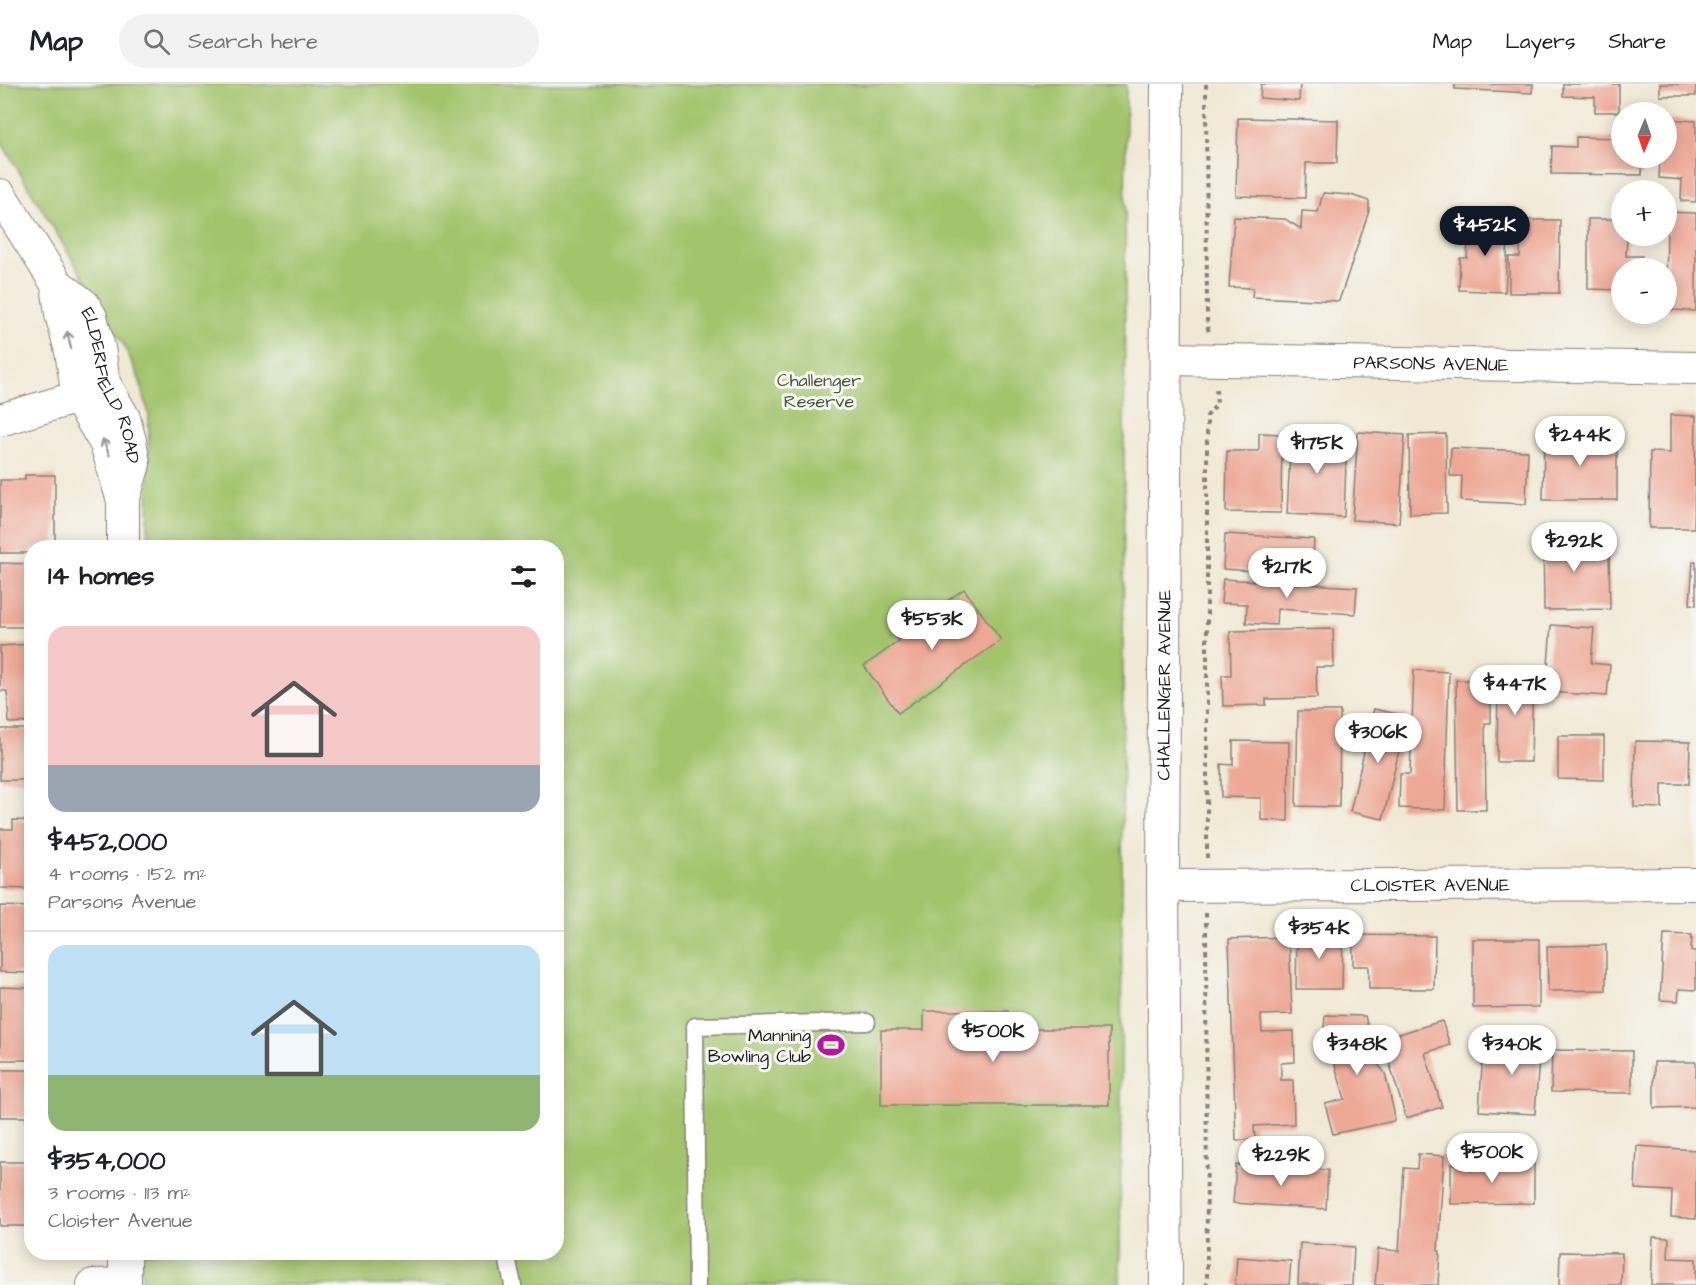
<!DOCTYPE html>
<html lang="en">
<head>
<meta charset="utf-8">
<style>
  body { margin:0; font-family:"Architects Daughter",sans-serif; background:#f2f2f2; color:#202124; height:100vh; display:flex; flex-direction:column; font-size:22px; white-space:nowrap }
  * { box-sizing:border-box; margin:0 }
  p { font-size:20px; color:#757577 }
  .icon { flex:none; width:33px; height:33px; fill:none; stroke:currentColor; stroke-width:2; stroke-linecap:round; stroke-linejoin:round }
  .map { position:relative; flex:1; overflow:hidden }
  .panel { position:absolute; left:24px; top:456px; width:540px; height:720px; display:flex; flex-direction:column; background:#fff; border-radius:24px; box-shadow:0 3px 15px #0003 }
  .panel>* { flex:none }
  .needle { width:39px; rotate:182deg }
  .controls { position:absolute; left:1611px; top:18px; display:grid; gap:12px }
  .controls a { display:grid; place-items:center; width:66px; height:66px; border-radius:50%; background:#fff; box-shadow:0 3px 15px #0003; font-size:30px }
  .price { position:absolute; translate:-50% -51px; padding:0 14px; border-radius:21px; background:#fff; color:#222; font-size:20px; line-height:39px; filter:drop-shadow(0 2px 3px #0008) }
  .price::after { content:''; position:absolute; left:50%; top:36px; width:18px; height:14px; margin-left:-9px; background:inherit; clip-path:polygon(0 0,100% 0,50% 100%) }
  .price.on { background:#111827; color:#fff }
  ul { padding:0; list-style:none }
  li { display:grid; align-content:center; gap:12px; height:318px; padding:0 24px }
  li+li { border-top:2px solid #e0e0e0 }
  li span { display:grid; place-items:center; height:186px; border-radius:18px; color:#555 }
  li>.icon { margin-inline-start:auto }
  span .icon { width:108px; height:108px; fill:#fffc; stroke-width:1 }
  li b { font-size:26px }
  h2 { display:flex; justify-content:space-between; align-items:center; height:72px; padding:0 24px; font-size:26px }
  header { display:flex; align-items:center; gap:36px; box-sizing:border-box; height:84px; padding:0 30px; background:#fff; border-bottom:2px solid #e0e0e0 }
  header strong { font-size:28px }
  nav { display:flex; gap:33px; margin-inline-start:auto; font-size:21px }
  .search { width:420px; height:54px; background:#f2f2f2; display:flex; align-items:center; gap:15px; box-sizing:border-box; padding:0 21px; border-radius:33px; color:#757577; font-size:22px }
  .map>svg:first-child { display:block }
</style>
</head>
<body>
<header>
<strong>Map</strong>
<div class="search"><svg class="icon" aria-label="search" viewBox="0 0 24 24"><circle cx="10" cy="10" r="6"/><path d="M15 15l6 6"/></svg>Search here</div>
<nav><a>Map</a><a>Layers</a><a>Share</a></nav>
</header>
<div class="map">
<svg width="1696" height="1201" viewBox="0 0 1696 1201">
  <rect width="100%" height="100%" fill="#f6f6f2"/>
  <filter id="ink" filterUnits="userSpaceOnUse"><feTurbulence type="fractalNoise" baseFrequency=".0167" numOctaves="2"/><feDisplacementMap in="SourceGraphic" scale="12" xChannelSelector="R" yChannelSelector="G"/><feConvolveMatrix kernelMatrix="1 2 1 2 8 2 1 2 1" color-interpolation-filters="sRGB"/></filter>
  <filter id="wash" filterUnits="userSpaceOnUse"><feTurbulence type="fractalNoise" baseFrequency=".008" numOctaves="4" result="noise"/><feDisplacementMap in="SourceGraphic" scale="24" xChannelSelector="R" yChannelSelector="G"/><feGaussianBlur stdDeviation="1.35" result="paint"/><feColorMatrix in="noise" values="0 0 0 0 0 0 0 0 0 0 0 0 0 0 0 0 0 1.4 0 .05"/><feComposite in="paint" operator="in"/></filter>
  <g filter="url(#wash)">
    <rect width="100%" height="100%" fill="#f1e9d5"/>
    <path fill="#a3c46d" stroke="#607044" stroke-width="1.5" d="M0,0h1126l-6,1201h-978v-32l414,-1v-704l-408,-1 1,-132 -9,-34 -17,-38 -123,-203z"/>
    <g id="blocks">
      <path fill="#eea996" d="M1261,0h39l-1,17 -39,-3z
        M1455,0h78l-1,9 -77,-4z
        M1563,0h56v28h-24v-15l-32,-1z
        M1660,0h36v12h-36z
        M1238,34l100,2 -1,43h-31l-1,35 -69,-2z
        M1666,35l30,2v81l-15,-1 1,-21 -23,-2 1,-20h6z
        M1576,53l46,1v20h20v17l-91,-1 1,-28 24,1z
        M1323,109l28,2 18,6v10l-30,90 -87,-4 1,-9 -24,-1 5,-70 51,2 16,10 1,-18 16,1z
        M1667,128l29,1v98l-30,-1z
        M1588,135h34v17h5l-1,20h16v12h-20v22l-34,-1z
        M1469,136l40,2 -4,70 -46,-2 1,-32h7z
        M1521,136h39l-1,73h-50v-36h11z
        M1670,331l26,1 -2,112h-45l1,-76 20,1z
        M1358,348l47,3 -6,88 -47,-3z
        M1259,349l23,1 -1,79 -55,-1 1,-61h32z
        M1291,349l56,3 -3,81 -57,-3z
        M1446,350l1,79 -37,1 -1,-79z
        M1544,350l73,1v65h-74z
        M1451,364l77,3 -2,53 -65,-3 1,-25h-12z
        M25,391h30v73h-23v5h-32v-73h25z
        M1543,442h30v21h36l1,62 -66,1z
        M1225,450l89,5 -2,36 -89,-6z
        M1693,477h3v44l-6,-1z
        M0,479l32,1v63h-32z
        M1223,495l134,8 -2,27 -78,-5 -1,16 -30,-2 1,-19 -26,-1z
        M964,505l37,51 -103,73 -34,-47 35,-25 -3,-4z
        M1551,541l43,3 -3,35 19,2 -3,31 -61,-4z
        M1333,545l1,38h-18l1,31 -51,1v6l-43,1 -1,-31h9l-1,-44z
        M32,560v78l-23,1 -2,-32h-7v-45z
        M1414,586l35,2 -4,138 -46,-2 1,-34h10z
        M1498,587h35l-2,91h-34z
        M1456,596h35v43h-6l1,87h-28z
        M1374,625l33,7 -24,103 -33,-7z
        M1298,627h42l-1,96 -43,-1z
        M0,645h32v51h-32z
        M1558,652h46v44l-46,-1z
        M1233,657l56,1 -1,79 -27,-1v-22l-40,-1v-33l12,1z
        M1635,657l55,1 -1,42h-27v24l-28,-1z
        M13,736l19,1v68l-32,-1v-59h13z
        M0,822l32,1v66l-32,-1z
        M1297,847l46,1 -1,57h-46z
        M1664,850l28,1 -1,16h5v39l-17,-1 -1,12 -18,-1z
        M1353,851l82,1 -1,53h-65v-23h-16z
        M1289,853l3,77 -31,1 1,17 32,-1 1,31 -14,1v17h12l1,44 -40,2 1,14h-19l-7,-201z
        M1473,855h66v68l-66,1z
        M1606,861v45l-58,1 -1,-45z
        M0,903l32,1v72h-32z
        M924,927h84v18h101v76h-228v-75h43z
        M1325,931l40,1 12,47 8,10 9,39v9l-61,13 -8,-30 20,-5 -21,-71z
        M1442,937l8,24 -25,8 17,54 -36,11 -24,-79z
        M1516,943l25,2 -6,85 -56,-3 4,-59 32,2z
        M1552,966l80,1v42l-81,-1z
        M1654,978h42v45l-42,1z
        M0,986h32v77h-6v-30h-26z
        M1637,1062l59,4v69l-25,-2 1,-26 -37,-2z
        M1418,1070l26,2 -6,95h2l-2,34h-63l3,-36 21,2 5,-83 13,1z
        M0,1078h32v64h-32z
        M1451,1080h83v39l-83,1z
        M1236,1081l92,5 -2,39 -93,-6z
        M1653,1153l16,1 -1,20 28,1v26h-45z
        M1300,1159l54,4 -2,38 -54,-1z
        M1560,1168l62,1 -1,32h-62z
        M1237,1173l54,4 -2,24h-54z"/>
    </g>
  </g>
  <g filter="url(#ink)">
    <use href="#blocks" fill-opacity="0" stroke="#868278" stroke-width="1.5"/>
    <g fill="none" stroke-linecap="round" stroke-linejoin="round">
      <defs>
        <path id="service" d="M506,1168l7,33
          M697,1201l-2,-259 172,-4"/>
        <g id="minor">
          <path id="s1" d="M0,111l57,89 27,21 7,12 8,31 5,35 20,35 6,23 4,23 -11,37"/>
          <path d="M57,200l4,30 10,37 7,46 28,47 17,57v47"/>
          <path id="s2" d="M1167,275l529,9"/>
          <path d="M0,336l78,-23 17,-9"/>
          <path id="s3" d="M1163,802l533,-2"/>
          <path d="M125,1168v33"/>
          <path d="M93,1201l32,-1"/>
          <path id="s4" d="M1166,1201l-3,-399 4,-802"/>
        </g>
      </defs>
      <use href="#service" stroke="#868278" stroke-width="19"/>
      <use href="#minor" stroke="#868278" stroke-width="34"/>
      <path stroke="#868278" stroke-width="4" stroke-dasharray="4.5 4.5" stroke-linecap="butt" d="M1206,0l1,242 2,6
        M1207,774v-442l10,-12 -1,-15
        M1206,829l1,372"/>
      <use href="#service" stroke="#fff" stroke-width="16"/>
      <use href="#minor" stroke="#fff" stroke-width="32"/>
    </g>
    <defs><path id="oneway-shaft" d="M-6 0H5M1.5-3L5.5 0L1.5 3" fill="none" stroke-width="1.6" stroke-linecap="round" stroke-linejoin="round" transform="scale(1.5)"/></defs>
    <g stroke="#999">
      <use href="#oneway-shaft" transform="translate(69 256) rotate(-103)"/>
      <use href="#oneway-shaft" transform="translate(106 363) rotate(-113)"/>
    </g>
  </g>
  <defs>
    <symbol id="stadium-bare" viewBox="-9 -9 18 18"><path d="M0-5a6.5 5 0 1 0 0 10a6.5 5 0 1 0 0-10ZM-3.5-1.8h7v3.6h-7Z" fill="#b5179e" stroke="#f6f6f2" stroke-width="2.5" paint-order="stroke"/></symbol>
  </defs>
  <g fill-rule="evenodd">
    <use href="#stadium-bare" x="812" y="942" width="38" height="38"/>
  </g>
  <g text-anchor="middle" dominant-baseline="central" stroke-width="6" stroke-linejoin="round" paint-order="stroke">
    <g font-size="18" fill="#1c1c1c" stroke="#f6f6f2">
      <text stroke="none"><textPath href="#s2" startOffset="264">PARSONS AVENUE</textPath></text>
      <text stroke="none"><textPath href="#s1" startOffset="226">ELDERFIELD ROAD</textPath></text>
      <text stroke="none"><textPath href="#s4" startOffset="600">CHALLENGER AVENUE</textPath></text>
      <text stroke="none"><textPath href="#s3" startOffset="267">CLOISTER AVENUE</textPath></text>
    </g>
    <g font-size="18" fill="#4b5738" stroke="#f6f6f2">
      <text x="819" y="296">Challenger<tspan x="819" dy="21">Reserve</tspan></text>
    </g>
    <g font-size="18" fill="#1c1c1c" stroke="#f6f6f2" text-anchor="end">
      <text x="811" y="951">Manning<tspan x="811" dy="21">Bowling Club</tspan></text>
    </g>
  </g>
</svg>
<div class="controls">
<a><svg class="needle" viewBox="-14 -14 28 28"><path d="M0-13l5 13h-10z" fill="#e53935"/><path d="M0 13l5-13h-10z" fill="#757577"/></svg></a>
<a>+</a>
<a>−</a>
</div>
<b class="price on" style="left:1485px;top:173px">$452K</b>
<b class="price" style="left:1580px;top:383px">$244K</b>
<b class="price" style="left:1317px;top:391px">$175K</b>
<b class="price" style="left:1574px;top:489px">$292K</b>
<b class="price" style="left:1287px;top:515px">$217K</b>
<b class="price" style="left:932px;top:567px">$553K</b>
<b class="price" style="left:1515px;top:632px">$447K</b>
<b class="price" style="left:1378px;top:680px">$306K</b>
<b class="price" style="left:1319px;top:876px">$354K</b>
<b class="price" style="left:993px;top:979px">$500K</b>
<b class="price" style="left:1357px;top:992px">$348K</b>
<b class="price" style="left:1512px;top:992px">$340K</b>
<b class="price" style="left:1492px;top:1100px">$500K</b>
<b class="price" style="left:1281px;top:1103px">$229K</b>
<section class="panel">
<h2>14 homes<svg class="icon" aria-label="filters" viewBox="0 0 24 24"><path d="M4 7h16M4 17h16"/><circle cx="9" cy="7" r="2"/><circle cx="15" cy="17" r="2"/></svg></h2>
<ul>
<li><span style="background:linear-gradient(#f6c9c9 75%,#9aa5b1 0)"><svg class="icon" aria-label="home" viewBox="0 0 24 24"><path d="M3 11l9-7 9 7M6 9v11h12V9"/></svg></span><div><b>$452,000</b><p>4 rooms · 152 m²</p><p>Parsons Avenue</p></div></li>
<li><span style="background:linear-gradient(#bfe0f5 70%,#8fb573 0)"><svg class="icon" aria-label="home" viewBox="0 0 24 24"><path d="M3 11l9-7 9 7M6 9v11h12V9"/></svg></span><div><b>$354,000</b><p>3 rooms · 113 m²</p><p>Cloister Avenue</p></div></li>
</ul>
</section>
</div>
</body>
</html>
